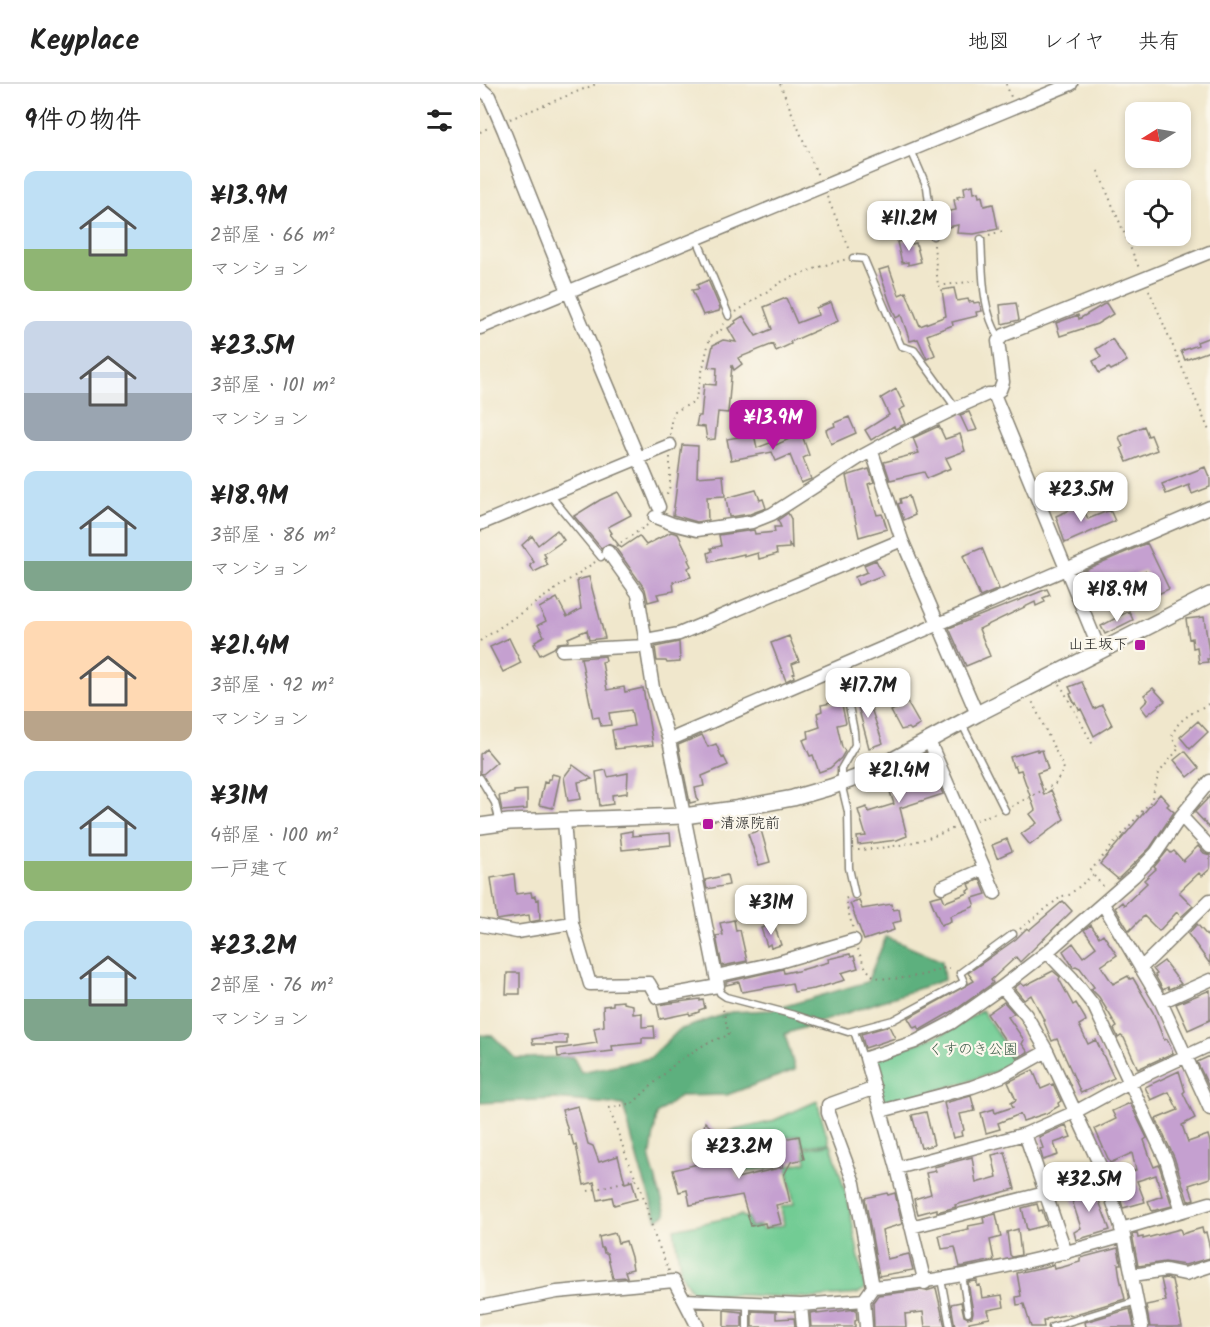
<!DOCTYPE html>
<html lang="ja">
<head>
<meta charset="utf-8">
<style>
  body { margin:0; font-family:Kalam,"Klee One",sans-serif; background:#f6f6f6; color:#222; height:100vh; display:flex; flex-direction:column; font-size:22px; white-space:nowrap }
  * { box-sizing:border-box; margin:0 }
  p { font-size:20px; color:#767676 }
  .icon { flex:none; width:33px; height:33px; fill:none; stroke:currentColor; stroke-width:2; stroke-linecap:round; stroke-linejoin:round }
  .map { position:relative; flex:1; overflow:hidden }
  .panel { display:flex; flex-direction:column; background:#fff; width:480px }
  .panel>* { flex:none }
  .needle { width:39px; rotate:259deg }
  .tools { position:absolute; left:645px; top:18px; display:grid; gap:12px }
  .tools a { display:grid; place-items:center; width:66px; height:66px; border-radius:12px; background:#fff; box-shadow:0 3px 9px #0003; font-size:30px }
  .price { position:absolute; translate:-50% -51px; padding:0 14px; border-radius:12px; background:#fff; color:#222; font-size:20px; line-height:39px; filter:drop-shadow(0 2px 3px #0008) }
  .price::after { content:''; position:absolute; left:50%; top:36px; width:18px; height:14px; margin-left:-9px; background:inherit; clip-path:polygon(0 0,100% 0,50% 100%) }
  .price.on { background:#b5179e; color:#fff }
  ul { padding:0; list-style:none }
  li { display:flex; align-items:center; gap:18px; height:150px; padding:0 24px }
  li span { display:grid; place-items:center; flex:none; width:168px; height:120px; border-radius:12px; color:#555 }
  li>.icon { margin-inline-start:auto }
  span .icon { width:72px; height:72px; fill:#fffc; stroke-width:1 }
  li b { font-size:26px }
  h2 { display:flex; justify-content:space-between; align-items:center; height:72px; padding:0 24px; font-size:26px }
  header { display:flex; align-items:center; gap:36px; box-sizing:border-box; height:84px; padding:0 30px; background:#fff; border-bottom:2px solid #e0e0e0 }
  header strong { font-size:28px }
  nav { display:flex; gap:33px; margin-inline-start:auto; font-size:21px }
  main { display:flex; flex:1; min-height:0 }
  .map>svg:first-child { display:block }
</style>
</head>
<body>
<header>
<strong>Keyplace</strong>
<nav><a>地図</a><a>レイヤ</a><a>共有</a></nav>
</header>
<main>
<section class="panel">
<h2>9件の物件<svg class="icon" aria-label="filters" viewBox="0 0 24 24"><path d="M4 7h16M4 17h16"/><circle cx="9" cy="7" r="2"/><circle cx="15" cy="17" r="2"/></svg></h2>
<ul>
<li><span style="background:linear-gradient(#bfe0f5 65%,#8fb573 0)"><svg class="icon" aria-label="home" viewBox="0 0 24 24"><path d="M3 11l9-7 9 7M6 9v11h12V9"/></svg></span><div><b>¥13.9M</b><p>2部屋 · 66 m²</p><p>マンション</p></div></li>
<li><span style="background:linear-gradient(#c9d6e8 60%,#9aa5b1 0)"><svg class="icon" aria-label="home" viewBox="0 0 24 24"><path d="M3 11l9-7 9 7M6 9v11h12V9"/></svg></span><div><b>¥23.5M</b><p>3部屋 · 101 m²</p><p>マンション</p></div></li>
<li><span style="background:linear-gradient(#bfe0f5 75%,#7fa58c 0)"><svg class="icon" aria-label="home" viewBox="0 0 24 24"><path d="M3 11l9-7 9 7M6 9v11h12V9"/></svg></span><div><b>¥18.9M</b><p>3部屋 · 86 m²</p><p>マンション</p></div></li>
<li><span style="background:linear-gradient(#ffd9b3 75%,#b9a48a 0)"><svg class="icon" aria-label="home" viewBox="0 0 24 24"><path d="M3 11l9-7 9 7M6 9v11h12V9"/></svg></span><div><b>¥21.4M</b><p>3部屋 · 92 m²</p><p>マンション</p></div></li>
<li><span style="background:linear-gradient(#bfe0f5 75%,#8fb573 0)"><svg class="icon" aria-label="home" viewBox="0 0 24 24"><path d="M3 11l9-7 9 7M6 9v11h12V9"/></svg></span><div><b>¥31M</b><p>4部屋 · 100 m²</p><p>一戸建て</p></div></li>
<li><span style="background:linear-gradient(#bfe0f5 65%,#7fa58c 0)"><svg class="icon" aria-label="home" viewBox="0 0 24 24"><path d="M3 11l9-7 9 7M6 9v11h12V9"/></svg></span><div><b>¥23.2M</b><p>2部屋 · 76 m²</p><p>マンション</p></div></li>
</ul>
</section>
<div class="map">
<svg width="730" height="1243" viewBox="0 0 730 1243">
  <rect width="100%" height="100%" fill="#fbf7ec"/>
  <filter id="ink" filterUnits="userSpaceOnUse"><feTurbulence type="fractalNoise" baseFrequency=".0167" numOctaves="2"/><feDisplacementMap in="SourceGraphic" scale="12" xChannelSelector="R" yChannelSelector="G"/><feConvolveMatrix kernelMatrix="1 2 1 2 8 2 1 2 1" color-interpolation-filters="sRGB"/></filter>
  <filter id="wash" filterUnits="userSpaceOnUse"><feTurbulence type="fractalNoise" baseFrequency=".008" numOctaves="4" result="noise"/><feDisplacementMap in="SourceGraphic" scale="24" xChannelSelector="R" yChannelSelector="G"/><feGaussianBlur stdDeviation="1.35" result="paint"/><feColorMatrix in="noise" values="0 0 0 0 0 0 0 0 0 0 0 0 0 0 0 0 0 1.4 0 .05"/><feComposite in="paint" operator="in"/></filter>
  <g filter="url(#wash)">
    <rect width="100%" height="100%" fill="#f0e7cc"/>
    <path fill="#72cc94" stroke="#477458" stroke-width="1.5" d="M502,926l34,52c-41,21 -86,30 -130,41l-4,-2 -9,-41 76,-29z
      M337,1017l12,42 -26,4 -3,-12 -22,4 5,26 -44,8 -9,-42 40,-9z
      M351,1060l17,57 17,88 -8,5 -42,4 -122,-5 -12,-19 -7,-45 68,-14 1,2h5l2,10 10,-2 2,4 22,-4 -3,-18 13,-3 -7,-38 19,-4 -2,-13z"/>
    <path fill="#5db07e" stroke="#3c664d" stroke-width="1.5" d="M406,853l56,24 2,19 -159,54 10,36 -68,25 -47,1 -23,18 -7,46 16,54 -9,6 -18,-55 -16,-60 -69,-6 -74,4v-68l13,1 22,22 58,-1 8,15 69,-14 29,-28 52,-18 41,-2 95,-28z"/>
    <g id="blocks">
      <path fill="#c5a0d0" d="M493,101l1,8 4,-1 1,5 3,-1 2,10 9,-2 5,25 -24,5 -17,-1 1,-8 -15,3 -3,-15 16,-3 -2,-10 4,-1 -1,-2 8,-2 -1,-8z
        M431,155l1,5 4,-1 5,19 -13,3v-3l-6,1 -5,-21z
        M409,183l10,28 7,-3 14,34 26,-10 -4,-26 12,-2 3,13 11,-2 1,3 4,-1 1,2 5,-1 3,9 -6,1 1,4 -25,6 1,3 -26,10 8,20 -8,4 -9,-20 -8,2 -9,-26 -5,3 -7,-18 -10,-30z
        M228,196l12,28 -1,3 -16,4 -11,-25 7,-1 -2,-4z
        M306,214l11,25 21,-8 -2,-7 15,-6 7,19 -48,21 1,2 -15,7 -3,-7 -35,14 4,6 -8,6 -2,-5 -4,48 -10,-1 -3,27 -8,1 -2,-13 -9,-1 2,-10h3l3,-32 12,1 1,-17 -9,-1 5,-22 10,-5 13,2 -8,-14 8,-5 -1,-2 8,-5 13,20 16,-7 -8,-22z
        M536,219l3,17 -17,4 -2,-19z
        M626,219l7,11 -16,10 -37,12 -4,-13 22,-8 1,4z
        M730,253v14l-25,9 -4,-9 17,-6 -1,-3z
        M632,255l15,22 -10,6 -6,3 -2,-2 -10,5 -6,-12 8,-4 -5,-8z
        M416,305l9,18 -6,3 6,14 -10,5 -1,-3 -23,14 -6,-10 24,-15 -8,-17z
        M280,326l3,12 -16,4 -3,-12z
        M489,328l8,18 -9,2 -8,-17z
        M369,333l7,16 -25,11 -5,-14 9,-4 -1,-3z
        M459,342l6,13 15,-5 5,17 -19,7 5,10 -24,10 -3,-6 -34,8 -6,-18 35,-9 -6,-15z
        M664,342l4,10 3,-1 6,15 -30,12 -6,-14 2,-1 -4,-10z
        M274,350l3,14 18,-7 1,4 24,-11 2,1 7,20 -6,3 8,21 -10,4 -11,-28 -14,6 -4,-9 -41,8 -4,-21z
        M202,361l16,1 -1,31 26,-2 2,21 -18,1 1,23 -11,2 -24,-7z
        M725,383l5,12v8l-18,7 -3,-9 -23,9 -4,-10z
        M389,385l5,13 -6,2 9,31 5,-1 1,2 4,13 -28,8 -13,-61z
        M276,406l4,10 3,-1 3,9 -16,6 -21,3 -3,-19z
        M138,408l13,23 -23,12 4,6 -2,1 11,14 18,-12 7,9 25,-13 7,2 12,25 -2,1 3,6 -3,2 3,9 -18,5 1,9 -17,3 2,5 -11,3 -3,-13 -30,-42 -7,-3 -7,4 -27,-32 26,-16z
        M429,412l6,19 -11,5 -6,-16 3,-1 -1,-4z
        M602,421l6,14 22,-9 5,11 -50,22 -9,-27z
        M308,429l3,6 1,30 -3,-5v4l-13,1 1,5 -18,5 -1,-6 -14,4v-3l-34,8 -2,-9 4,-2 -1,-3 10,-2 -2,-11 35,-5 1,4 20,-2 -1,-5h7l-3,-7z
        M77,446l7,10 -20,14 2,3 -2,1 4,7 -14,7 -4,-7 4,-3 -12,-17 10,-9 6,9z
        M667,459l22,46 -13,6 -11,-24 -49,20 4,9 -10,4 -13,-31z
        M502,464l17,41 -19,8 -17,-41z
        M396,476l7,15 -25,10 -3,-8 12,-5 -3,-7z
        M109,493l16,61 -16,2 -2,-10 -19,8 1,2 -2,2 -9,1 -4,5 -14,7 -6,-11 2,-1 -1,-2 9,-5 -6,-11 8,-4 -7,-13 18,-10 10,19 14,-8 -4,-29z
        M567,505l3,6 -7,3 2,4 -9,4 -1,-4 -56,27 11,27 -24,10 -17,-38z
        M649,527l4,9 -28,14 -4,-8z
        M724,533l6,42h-3l1,3 -9,1 -2,-16 -4,1 -1,-10 -3,1 -3,-20z
        M309,552l10,25 -7,3 3,9 -2,1 1,3 -8,4 -15,-38z
        M29,554l12,25 -18,9 -13,-25z
        M199,558l1,20 -13,1 -1,-2h-9l-2,-14z
        M125,572l1,5 -4,1 5,28 17,-3 1,5 18,-4 10,57 -38,4 -3,-19 22,-4 -3,-16 -22,3 2,12 -10,1 -2,-9 -6,1 -12,-60z
        M602,598l12,27 8,-4 10,20 -18,11 -13,-27 -2,1 -3,-7 -1,1 -5,-10 2,-1 -3,-6z
        M384,604l19,55 -14,5 -15,-57z
        M673,604l12,13 -18,14 -6,-8 7,-7 -4,-5z
        M361,617l5,22 -9,2 5,22 3,4 -4,7 -11,10 -11,4 -6,-17 -3,1 -7,-16 6,-2 -1,-7 12,-4 -3,-14 5,-2 -1,-6z
        M427,618l13,23 -9,5 -2,-2 -8,2 -10,-19z
        M718,637l10,11 -18,17 -10,-12z
        M222,651l6,12 8,-3 6,14 2,-1 4,8 -26,11 2,10 -9,2 3,13 -8,2 -12,-58z
        M6,665l11,13 -14,12 -3,-1v-19z
        M557,665v2l5,-1 6,19 -11,4 7,22 7,-5 13,29 -34,26 -9,-11 16,-11 -7,-9 5,-4 -14,-40 -4,1 -2,-5 -2,1 -3,-10z
        M705,667l14,17 -11,9 -14,-17z
        M445,669l18,41 -43,14 7,28 -10,4 -39,5 -1,-8 9,-1 -8,-26 9,-3 1,5 26,-8 -8,-24 36,-13 -5,-9z
        M93,681l19,14 -14,3 3,17 -13,2 -4,-24z
        M126,686l2,7 20,-4 -1,20 -15,2 1,9 -13,2 -4,-34z
        M72,690l8,2 -7,32 -14,-3 5,-23 3,1 1,-4h3z
        M47,706v19l-25,2 -3,-15 15,-3v-2z
        M680,710l9,10 -2,2 7,6 -24,36 -32,31 -18,-15z
        M730,712v32l-15,-16z
        M281,746l9,32 -11,3 -11,-31z
        M152,747v5l38,-3 1,12 -49,5 -2,-17z
        M527,755l5,12 -15,7 -5,-13z
        M718,762l6,7 6,2v14l-8,7 -3,-3 -20,19 14,14 -12,11 -4,-5 -18,19 -15,-15 -15,15 -14,-23 7,-6 2,3 23,-22 -3,-3 12,-11 -2,-2 14,-17 3,3 3,-2 9,10z
        M34,790l2,20 15,-2 1,5 3,-1 1,4 3,-1 1,21 -10,2 -1,-7 -32,5 -6,-42z
        M247,791l2,10 -22,4 -2,-9z
        M500,795l6,15 -13,4 2,6 -2,3 -23,9 1,5 -10,4 -11,-27 12,-3 3,7 23,-9 -1,-2 4,-2 -2,-5z
        M379,816l3,9 30,-5 1,6 6,-1 2,12 -9,2 2,7 -30,10 -14,-37z
        M583,817l9,10 -52,51 -4,-5 -25,23 2,3 -35,25 -38,22 -2,-4 -4,2 -6,-10 66,-37 -6,-8 48,-34 11,-11 2,2z
        M254,836l2,11 4,-1 7,31 -25,5 -6,-30 7,-1 -3,-12z
        M294,840l7,21 -10,3 -1,-4 -3,2 -6,-18z
        M717,840l13,15v25l-22,-30z
        M611,841l8,12 4,-3 14,21 -16,11 12,18 15,-8 2,3 3,-1 20,34 11,28 3,-1 6,14 -35,16 -14,-31 -3,-2 -3,2 -1,-3 -3,-6 3,-2 -7,-12 -11,-18 -8,-8 3,-2 -14,-19 -4,-2 -3,1 -10,-16 10,-8 10,14 13,-10 -12,-17z
        M370,870l1,3 3,-1 4,12 -17,5 4,7 -31,9 -20,3 -2,-9 -50,9 -3,-10 -13,3v-3l57,-13 1,4 10,-2v1l35,-10 -1,-3z
        M684,877l17,23 -12,5 -1,-2 -5,3 -8,-15 2,-1 -4,-5z
        M573,887l7,6 -1,2 14,26 3,-2 9,15 1,3 -7,4 9,19 8,-4 18,38 -33,15 -24,-54 -5,2 -9,-21h1l-13,-25 -7,5 -10,-12 7,-5 3,3z
        M27,889h13v21h-14z
        M730,906v30l-22,10 -12,-26z
        M220,915v2l3,-1 2,8 -6,2v2l-9,3 -1,-2 -29,6 -3,-14z
        M143,917v2l10,2v9l9,-1v14l12,-1 1,12h-13v5l-30,3 1,5 -55,6 -1,-8 40,-6 -3,-15 10,-2 -1,-20 10,-1v-3z
        M524,918l10,11 -6,4 16,23 -2,4 6,8 -11,6 -30,-44z
        M409,942l6,12 -30,10 -4,-14z
        M76,951h11v9h-34l-1,-5z
        M730,972v33l-13,-27z
        M553,986l8,19 12,-5 8,17 -3,2 1,3 -12,7 -24,8 -3,-7 -22,9 2,6 -14,4 -5,-20 13,-4 1,4 18,-6 -2,-4 5,-3 -8,-18z
        M699,987l6,20 -2,2 12,25 -13,7 6,17 20,-7 2,7v36l-21,7 5,14 -6,2 -14,-44 -18,-38 22,-9 -9,-18 -18,8 -6,-13z
        M491,1012l4,15 -15,3 4,16 -3,2 1,4 -9,2 -9,-35z
        M650,1019l17,35 -3,2 7,20 3,7 5,-2 13,41 -20,5 -4,-10 14,-5 -6,-21 -19,6 8,21 -22,6 -9,-30 22,-8 -4,-17 -22,10 -15,-34 21,-10 -4,-8z
        M98,1022l10,38 5,2 6,16 19,-6 7,27 7,-2 5,18 -23,6 -2,-8 -14,3 -4,-18 -10,3 -8,-40 -2,1 -3,-11h-2l-7,-25z
        M446,1028l8,33 -13,3 -9,-33z
        M225,1038l19,18 -9,9 4,15 14,-2 4,16 46,-11 -5,-27 21,-4 5,23 -13,3 -7,13 6,27 -14,3 5,19 -15,3 -1,-4 -14,3 -9,-31 -52,10 -3,-15 -8,2 -6,-22 25,-6z
        M586,1041l5,12 -17,6 4,12 -15,5 -3,-11 3,-1 -4,-11z
        M525,1068l10,37 -60,16 1,2 -19,5v-3l-19,5 -4,-15 17,-5 -5,-21 10,-2 -2,-4 38,-10 4,26 21,-6 -5,-22z
        M613,1101l17,45 -34,10 -2,-8 7,-4 -11,-34z
        M407,1109l1,2 7,-2 7,31 -20,6 5,29 22,-5 4,16 -34,6 -14,-78z
        M557,1120l2,7 3,-1 5,15 -20,5 -5,-22z
        M516,1130l5,23 -11,3 4,20 -34,7 -5,-20 -13,2 -3,-14 30,-6 -1,-3 16,-3 -1,-6z
        M722,1144l1,5 3,-1 4,17v9l-25,7 -20,-3 -27,4 -6,-32 5,-1 1,5 5,-1v2l37,-10 2,5z
        M538,1145l3,26 -9,2 -2,-2 -3,-23z
        M135,1149l3,10 8,-2 5,16 2,12 -8,2 2,6 -14,1 -6,-25h-3l-1,-5h-2l-2,-11z
        M638,1164l3,16h-3l2,14 5,21 -53,16 -3,-1 -23,5v2h-3l1,6h-13l-7,-23 -7,1 -1,-8 5,-1 -4,-23 36,-8 1,4 9,-2 17,-5v-4z
        M686,1194l6,2 10,47h-32l-4,-22 20,-4 -5,-22z
        M497,1197v5l3,-1 2,13 20,-3 2,12 -16,3 2,8 -21,4 1,5h-15l-4,-23 10,-2 3,14 4,2 4,-1 1,-5 -5,-30z
        M456,1204l9,39h-20l-2,-15 -18,2 1,13h-32l-1,-25 5,-7 43,-5 5,1z
        M376,1225l1,11 -2,1v6h-44l-1,-14 7,-1v2z
        M650,1225l4,18h-48l-1,-5z
        M244,1226l18,2v15h-18z
        M272,1227l24,1v7l18,-1 1,9h-43z"/>
    </g>
  </g>
  <g filter="url(#ink)">
    <use href="#blocks" fill-opacity="0" stroke="#868274" stroke-width="1.5"/>
    <g fill="none" stroke-linecap="round" stroke-linejoin="round">
      <defs>
        <path id="service" d="M431,66l16,37 6,49
          M217,155l32,77
          M501,155c2,32 0,70 18,98
          M373,174l11,1 37,87 13,4 42,58
          M70,411l51,62
          M361,582l13,65 1,14 -14,24v14l7,29 1,56 6,27
          M482,640l43,86
          M0,694l15,25 5,20
          M238,902l2,7 6,4 72,19 50,16 45,-12 71,-38 -4,-9 53,-39
          M374,947l8,24 4,3
          M482,1191l6,38
          M461,1195l9,48
          M267,1219v24
          M572,1243l85,-26"/>
        <path id="minor" d="M0,4l9,8 15,35 64,160 91,216
          M0,244l591,-244
          M392,368l30,88 75,174
          M175,433l18,7 24,6 55,-8 20,-8 90,-58 33,-18 61,-30 32,-14h6
          M0,440l190,-79
          M166,556l33,-6 223,-94
          M82,566l84,-4
          M620,567l-106,-257 6,-4 3,-8 -5,-41 6,-6 206,-83
          M189,656l541,-233
          M449,657l66,152
          M701,732l29,31
          M84,736l8,103 18,61 59,-1 8,14 61,-11 -49,-246 -16,-52 -15,-94 -30,-42
          M462,803l41,-18
          M623,820l58,98 49,107
          M0,841l37,7 55,-9
          M567,868l25,26 22,28 72,154 16,51
          M661,884l69,-68
          M236,892l63,-14 75,-22
          M522,903l24,28 21,36 56,121 21,64 18,91
          M681,918l49,-22
          M401,1027l91,-24 30,-11 45,-25
          M545,1050l41,119
          M417,1084l128,-34 50,-22 55,-30 80,-37
          M431,1143l134,-34
          M641,1145l89,-26
          M653,1191l33,-5 19,4 25,-8
          M445,1199l-28,-115 -31,-110 49,-16 36,-19 51,-36 45,-35 87,-76 22,-23 25,-37 29,-35
          M393,1203c85,-7 169,-27 251,-51
          M204,1216l117,5 63,-5
          M321,1221l2,22
          M0,1223l77,-15 117,-11 24,46
          M386,1243l-2,-27 9,-13 -19,-104 -26,-70v-8l47,-17"/>
        <path id="tertiary" d="M0,742l29,-4 175,-6 50,-7 59,-11 38,-11 38,-14 108,-59 233,-119"/>
      </defs>
      <use href="#service" stroke="#868274" stroke-width="9"/>
      <use href="#minor" stroke="#868274" stroke-width="15"/>
      <use href="#tertiary" stroke="#868274" stroke-width="18"/>
      <path stroke="#868274" stroke-width="2" stroke-dasharray="1.5 4.5" stroke-linecap="butt" d="M300,0l38,92
        M526,0l5,13
        M30,35l86,-35
        M0,48l10,-5
        M618,87l41,97
        M347,113l23,53
        M509,151l17,-5
        M454,161l4,41 37,-5
        M669,206l61,143
        M256,228l47,-31 39,-15 25,-7
        M191,351v-14l4,-10 20,-9 15,-65 11,-7 4,-9
        M187,410l3,-8v-30
        M136,462l33,-22
        M0,557l115,-79
        M580,600l33,61
        M532,722l43,-22 9,-15 -32,-68
        M496,736l20,-7
        M378,766c32,-2 66,-8 96,-22
        M614,792l10,11
        M367,814l-2,1 8,30
        M540,845l42,-33 7,-1 24,-20 -2,-5 60,-69 8,-28 20,-25 -7,-10c3,-19 23,-26 38,-35
        M378,865c3,9 6,18 13,25 9,9 43,3 55,0 9,-3 18,-8 27,-5
        M108,1107l47,-12
        M189,1187l-14,-34 -13,-45 -15,-34 -18,-50 24,-5 44,-41 30,-19 22,-8 -7,-30"/>
      <use href="#service" stroke="#fff" stroke-width="6"/>
      <use href="#minor" stroke="#fff" stroke-width="12"/>
      <use href="#tertiary" stroke="#fff" stroke-width="15"/>
    </g>
  </g>
  <g fill="#b5179e" stroke="#fbf7ec" stroke-width="2">
    <rect x="654" y="555" width="12" height="12" rx="3"/>
    <rect x="222" y="734" width="12" height="12" rx="3"/>
  </g>
  <g text-anchor="middle" dominant-baseline="central" stroke-width="4.5" stroke-linejoin="round" paint-order="stroke">
    <g font-size="15" fill="#1c1c1c" stroke="#fbf7ec" text-anchor="end">
      <text x="648" y="561">山王坂下</text>
      <text x="240" y="740" text-anchor="start">清源院前</text>
    </g>
    <g font-size="15" fill="#3a5a46" stroke="#fbf7ec">
      <text x="493" y="966">くすのき公園</text>
    </g>
  </g>
</svg>
<div class="tools">
<a><svg class="needle" viewBox="-14 -14 28 28"><path d="M0-13l5 13h-10z" fill="#e53935"/><path d="M0 13l5-13h-10z" fill="#767676"/></svg></a>
<a><svg class="icon" aria-label="locate" viewBox="0 0 24 24"><circle cx="12" cy="12" r="6"/><path d="M12 2v4M12 18v4M2 12h4M18 12h4"/></svg></a>
</div>
<b class="price" style="left:429px;top:168px">¥11.2M</b>
<b class="price on" style="left:293px;top:367px">¥13.9M</b>
<b class="price" style="left:601px;top:439px">¥23.5M</b>
<b class="price" style="left:637px;top:539px">¥18.9M</b>
<b class="price" style="left:388px;top:635px">¥17.7M</b>
<b class="price" style="left:419px;top:720px">¥21.4M</b>
<b class="price" style="left:291px;top:852px">¥31M</b>
<b class="price" style="left:259px;top:1096px">¥23.2M</b>
<b class="price" style="left:609px;top:1129px">¥32.5M</b>
</div>
</main>
</body>
</html>
